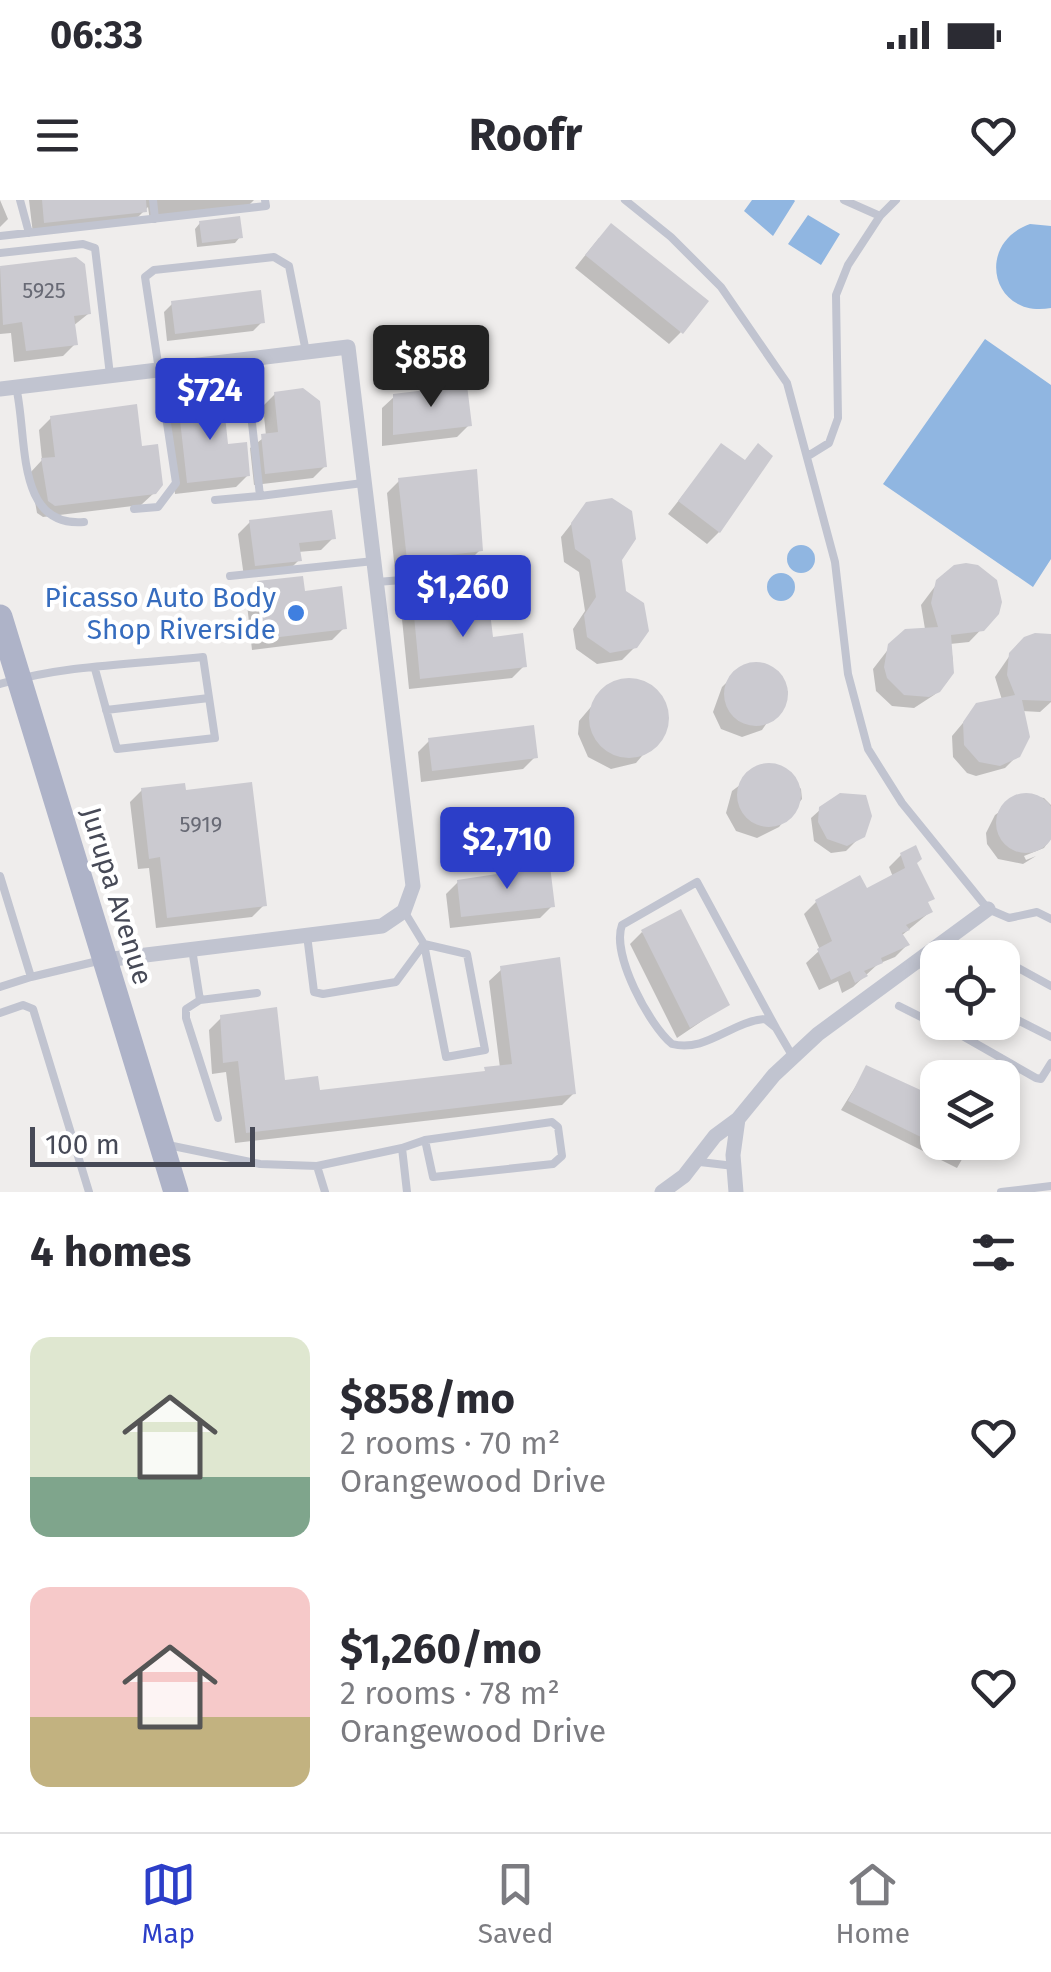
<!DOCTYPE html>
<html lang="en">
<head>
<meta charset="utf-8">
<style>
  body { margin:0; font-family:"Fira Sans",sans-serif; background:#f2f2f3; color:#2b2b33; height:100vh; display:flex; flex-direction:column; font-size:38px; white-space:nowrap }
  * { box-sizing:border-box; margin:0 }
  p { font-size:32px; color:#7c7c81 }
  .icon { flex:none; width:55px; height:55px; fill:none; stroke:currentColor; stroke-width:2; stroke-linecap:round; stroke-linejoin:round }
  .map { position:relative; height:992px; overflow:hidden }
  .sheet { display:flex; flex-direction:column; background:#fff; flex:1 }
  .sheet>* { flex:none }
  .controls { position:absolute; left:920px; top:740px; display:grid; gap:20px }
  .controls a { display:grid; place-items:center; width:100px; height:100px; border-radius:20px; background:#fff; box-shadow:0 5px 15px #0003; font-size:50px }
  .scale { position:absolute; left:30px; bottom:25px; width:225px; box-sizing:border-box; padding-left:10px; border:5px solid #474a57; border-top:0; font-size:28px; line-height:35px; white-space:nowrap; color:#474a57; -webkit-text-stroke:8px #fff; paint-order:stroke }
  .price { position:absolute; translate:-50% -85px; padding:0 22px; border-radius:10px; background:#2c3ec8; color:#fff; font-size:32px; line-height:65px; filter:drop-shadow(0 2px 5px #0008) }
  .price::after { content:''; position:absolute; left:50%; top:60px; width:30px; height:22px; margin-left:-15px; background:inherit; clip-path:polygon(0 0,100% 0,50% 100%) }
  .price.selected { background:#222; color:#fff }
  ul { padding:0; list-style:none }
  li { display:flex; align-items:center; gap:30px; height:250px; padding:0 30px }
  li span { display:grid; place-items:center; flex:none; width:280px; height:200px; border-radius:20px; color:#555 }
  li>.icon { margin-inline-start:auto }
  span .icon { width:120px; height:120px; fill:#fffc; stroke-width:1 }
  li b { font-size:42px }
  h2 { display:flex; justify-content:space-between; align-items:center; height:120px; padding:0 30px; font-size:42px }
  .status { display:flex; justify-content:space-between; align-items:center; height:70px; padding:0 50px; background:#fff; direction:ltr }
  .status svg { height:28px; fill:currentColor }
  header { display:flex; justify-content:space-between; align-items:center; height:130px; padding:0 30px; background:#fff; font-size:45px; font-weight:700 }
  .tabs { display:flex; justify-content:space-around; align-items:center; height:140px; border-top:2px solid #e1e1e2; background:#fff; font-size:28px; color:#7c7c81 }
  .tabs a { display:grid; justify-items:center; gap:5px }
  .tabs .selected { color:#2c3ec8 }
  .map>svg:first-child { display:block }
</style>
</head>
<body>
<div class="status"><b>06:33</b><svg viewBox="0 0 49 12"><path d="M0 12V9h3v3zM5 12V6h3v6zM10 12V3h3v9zM15 12V0h3v12zM26 1h20v11H26zM47 4h2v5h-2z"/></svg></div>
<header><svg class="icon" aria-label="menu" viewBox="0 0 24 24"><path d="M4 6h16M4 12h16M4 18h16"/></svg>Roofr<svg class="icon" aria-label="heart" viewBox="0 0 24 24"><path d="M12 20l-8-8c-3-5 5-10 8-4 3-6 11-1 8 4z"/></svg></header>
<div class="map">
<svg width="1051" height="992" viewBox="0 0 1051 992">
  <rect width="100%" height="100%" fill="#efedec"/>
  <path fill="#90b6e1" d="M752,0h42l1,1 -22,35 -29,-25z
    M808,15l32,19 -19,31 -33,-21z
    M1030,24l21,2v82c-59,11 -77,-64 -21,-84z
    M985,139l66,46v174l-18,28 -150,-103z
    M787 359a14 14 0 1 1 28 0a14 14 0 1 1-28 0Z
    M767 387a14 14 0 1 1 28 0a14 14 0 1 1-28 0Z"/>
  <path fill="#0003" d="M0,0l8,19 -8,8z
    M29,0h225l-11,11 -93,10 -2,-14 -16,16 -99,11z
    M200,23l40,14 -5,6 -38,4 -2,-18z
    M599,38l82,94 -12,12 -94,-76z
    M75,59l13,55 -15,12 2,18 -12,12 -49,6 -3,-29 -11,1v-66z
    M173,103l89,19 -9,9 -86,10 -3,-29z
    M275,194l50,72 -12,12 -59,7 -4,-37 16,-12 -3,-30z
    M395,196l74,29 -12,12 -75,9v-38z
    M179,205l46,42 23,28 -12,12 -61,7 -8,-77z
    M51,218l89,31 14,44 -13,12 -98,12 -6,-4 -7,-40 12,-13 -3,-30z
    M722,246l21,16 -24,70 -12,12 -39,-30z
    M399,281l81,69 -12,12 -73,9 -8,-78z
    M587,304l32,55 16,88 -13,13 -25,4 -21,-15 -3,-20 12,-18 -6,-39 -15,-10 -3,-25z
    M250,322l83,16 -12,12 -23,2 1,8 -12,12 -43,5 -6,-43z
    M945,373l52,40 -28,29 -19,2 3,16 -6,22 -13,13 -20,13 -22,-2 -16,-15 -3,-22 24,-31 28,-9 -4,-24z
    M258,383l45,10 41,35 -12,12 -80,10 -6,-55z
    M414,407l77,32 33,27 -12,12 -103,11 -7,-70z
    M1051,438v64l-11,10 -18,-1 -4,44 -13,13 -29,8 -9,-3 -14,-16 -1,-21 26,-31 24,-5 -7,-23 22,-32z
    M757,465l20,9 11,18 -26,38 -20,7 -21,-8 -8,-17 9,-25 13,-13z
    M629,480l30,16 5,10v24l-28,33 -25,6 -23,-12 -10,-23 1,-13 28,-33z
    M430,540l105,17 -12,12 -102,13 -3,-30z
    M765,566l22,7 14,16 1,10 -23,28 -22,11 -21,-7 -10,-18 6,-22z
    M142,590l122,115 -12,12 -96,11 -7,-60 -11,1 -8,-67z
    M1023,595l21,3 7,7v33l-7,10 -20,8 2,4 10,-4 -13,8 -25,-5 -11,-15 -1,-11 9,-18z
    M821,609l46,21 -21,21 -15,2 -17,-12 -3,-23z
    M901,655l13,8 16,49 -29,24 6,9 -12,12 -17,7 -25,23 -11,6 -4,-12 -19,9 -13,-27 14,-13 -16,-36 12,-12 49,-11 28,-14 -4,-10z
    M458,682l94,24 -12,12 -90,10 -4,-34z
    M642,732l85,72 -50,34 -47,-94z
    M502,769l72,124 -12,12 -327,38 -9,-71 -14,2 -3,-44 12,-12 62,65 35,10 163,-19 19,-6 -11,-87z
    M867,868l71,74h34l-15,26 -116,-58z"/>
  <path fill="#cbcad0" d="M42,0h104l1,12 -103,11z
    M240,16l3,22 -41,5 -3,-22z
    M611,23l98,78 -26,33 -98,-79z
    M76,57l9,7 6,50 -17,2 4,29 -52,6 -4,-29 -19,3 -3,-59z
    M261,90l4,33 -90,11 -4,-33z
    M467,185l5,41 -79,9v-41z
    M303,188l17,13 7,66 -62,7 -4,-40 17,-2 -4,-40z
    M223,197l5,47 19,-2 3,34 -63,7 -9,-81z
    M137,204l5,42 16,-2 5,41 -7,9 -101,12 -7,-5 -7,-43 14,-1 -5,-41z
    M721,243l24,17 13,-17 15,13 -53,77 -42,-32z
    M477,269l6,82 -76,9 -9,-82z
    M612,298l20,13 4,28 -14,21 4,31 18,12 5,28 -12,17 -27,5 -23,-16 -3,-22 12,-18 -6,-37 -15,-11 -4,-26 15,-21z
    M332,310l4,29 -37,4 3,18 -47,5 -6,-46z
    M966,363l12,2 19,15 5,22 -3,12 -15,17 -33,4 3,38 -14,19 -11,5 -25,-2 -17,-17 -3,-11 4,-23 17,-15 33,-2 -7,-24 5,-23 18,-15z
    M303,376l2,15 37,-5 5,43 -84,10 -6,-58z
    M488,396l5,41 30,-4 4,34 -107,12 -7,-74z
    M1035,433l16,1v67l-29,-1 8,37 -10,20 -20,9 -21,-4 -15,-17 -1,-23 13,-19 39,-8 -8,-20 2,-22 15,-16z
    M724 494a32 32 0 1 1 64 0a32 32 0 1 1-64 0Z
    M589 518a40 40 0 1 1 80 0a40 40 0 1 1-80 0Z
    M534,525l4,33 -106,13 -4,-33z
    M737 595a32 32 0 1 1 64 0a32 32 0 1 1-64 0Z
    M252,582l15,124 -100,12 -7,-61 -11,2 -8,-71 44,-5 1,7z
    M840,593l26,2 6,21 -7,21 -18,9 -20,-7 -9,-17 1,-15z
    M996 623a30 30 0 1 1 60 0a30 30 0 1 1-60 0Z
    M916,645l6,14 -5,4 18,36 -7,3 5,10 -27,13 4,5 -8,3 8,12 -29,13 2,5 -19,8 4,5 -13,7 -5,-12 -19,9 -14,-31 15,-8 -17,-41 45,-25 7,13 38,-20 -5,-15z
    M550,666l5,41 -94,10 -4,-37z
    M681,709l49,96 -40,23 -49,-98z
    M560,757l16,137 -330,39 -8,-72 -15,2 -3,-48 57,-8 8,73 33,-4 2,14 165,-19 -1,-4 28,-3 -12,-98z
    M866,865l72,33v44h37l-7,18 -44,-17 7,-1 -83,-41z"/>
  <g fill="none" stroke-linecap="round" stroke-linejoin="round">
    <path stroke="#c1c4d0" stroke-width="8" d="M20,0l9,33
      M153,0l2,19
      M625,0l46,37 50,50 66,96 48,179 13,112 20,75 34,54 86,106 21,9 28,-6 14,7
      M844,0l36,16 16,-16
      M0,36l266,-30 -1,-6
      M0,53l83,-9 12,4 15,127
      M245,159l15,137 103,-13
      M16,187c12,48 -2,141 68,135
      M808,256l21,-13 9,-25 -2,-123 12,-30 32,-49
      M215,300l45,-4
      M134,309l24,-2 18,-24 -31,-206 9,-7 120,-13 15,9 17,86
      M230,376l144,-15
      M377,382l112,-9
      M0,484c64,-19 137,-20 203,-27l12,81 -98,11 -22,-80
      M106,510l103,-12
      M0,676l31,101 67,-16
      M307,735l7,57 9,2 73,-12 28,-38 43,10 18,96 -39,7 -22,-113 -20,-33
      M192,749l8,51 -14,9v9l32,100
      M975,758l11,-8 13,8
      M1002,759l49,27
      M917,762l21,14
      M0,787l31,-10
      M200,800l57,-7
      M899,806l38,19
      M1002,812l49,25
      M0,813l23,-8 10,4 56,183
      M938,822l98,56 5,1 10,-16
      M776,828l-79,-146 -75,43c-11,29 27,100 50,119 34,9 60,-23 93,-25l11,9 17,29
      M168,945l92,19 57,2
      M402,948l23,-8 127,-18 6,5 4,29 -9,8 -120,13 -8,-37
      M700,962l34,4
      M325,992l-8,-26 85,-18 5,44
      M1001,992l50,-6"/>
    <path stroke="#c1c4d0" stroke-width="15" d="M0,189l348,-42 65,539 -9,25 -22,15 -277,34
      M662,992l22,-16 31,-40 23,-17 36,-44 44,-41 170,-125
      M736,992l-3,-37 5,-36"/>
    <path stroke="#aeb3c8" stroke-width="25" d="M0,417l176,575"/>
  </g>
  <circle fill="#3f7fe0" stroke="#fff" stroke-width="4" cx="296" cy="413" r="10"/>
  <g text-anchor="middle" dominant-baseline="central" stroke-width="9" stroke-linejoin="round" paint-order="stroke">
    <g font-size="22" fill="#686a75">
      <text x="44" y="90">5925</text>
      <text x="201" y="624">5919</text>
    </g>
    <g font-size="28" fill="#366cbe" stroke="#fff" text-anchor="end">
      <text x="276" y="397">Picasso Auto Body<tspan x="276" dy="32">Shop Riverside</tspan></text>
    </g>
    <g font-size="28" fill="#474a57" stroke="#fff">
      <text transform="translate(117 696) rotate(73)">Jurupa Avenue</text>
    </g>
  </g>
</svg>
<div class="controls">
<a><svg class="icon" aria-label="locate" viewBox="0 0 24 24"><circle cx="12" cy="12" r="6"/><path d="M12 2v4M12 18v4M2 12h4M18 12h4"/></svg></a>
<a><svg class="icon" aria-label="layers" viewBox="0 0 24 24"><path d="M12 4l9 5-9 5-9-5zM3 14l9 5 9-5"/></svg></a>
</div>
<div class="scale">100 m</div>
<b class="price selected" style="left:431px;top:210px">$858</b>
<b class="price" style="left:210px;top:243px">$724</b>
<b class="price" style="left:463px;top:440px">$1,260</b>
<b class="price" style="left:507px;top:692px">$2,710</b>
</div>
<section class="sheet">
<h2>4 homes<svg class="icon" aria-label="filters" viewBox="0 0 24 24"><path d="M4 7h16M4 17h16"/><circle cx="9" cy="7" r="2"/><circle cx="15" cy="17" r="2"/></svg></h2>
<ul>
<li><span style="background:linear-gradient(#dfe7d0 70%,#7fa58c 0)"><svg class="icon" aria-label="home" viewBox="0 0 24 24"><path d="M3 11l9-7 9 7M6 9v11h12V9"/></svg></span><div><b>$858/mo</b><p>2 rooms · 70 m²</p><p>Orangewood Drive</p></div><svg class="icon" aria-label="heart" viewBox="0 0 24 24"><path d="M12 20l-8-8c-3-5 5-10 8-4 3-6 11-1 8 4z"/></svg></li>
<li><span style="background:linear-gradient(#f6c9c9 65%,#c2b280 0)"><svg class="icon" aria-label="home" viewBox="0 0 24 24"><path d="M3 11l9-7 9 7M6 9v11h12V9"/></svg></span><div><b>$1,260/mo</b><p>2 rooms · 78 m²</p><p>Orangewood Drive</p></div><svg class="icon" aria-label="heart" viewBox="0 0 24 24"><path d="M12 20l-8-8c-3-5 5-10 8-4 3-6 11-1 8 4z"/></svg></li>
</ul>
</section>
<nav class="tabs">
<a class="selected"><svg class="icon" aria-label="map" viewBox="0 0 24 24"><path d="M3 6l6-2 6 2 6-2v14l-6 2-6-2-6 2zM9 4v14M15 6v14"/></svg>Map</a>
<a><svg class="icon" aria-label="saved" viewBox="0 0 24 24"><path d="M7 4h10v16l-5-4-5 4z"/></svg>Saved</a>
<a><svg class="icon" aria-label="home" viewBox="0 0 24 24"><path d="M3 11l9-7 9 7M6 9v11h12V9"/></svg>Home</a>
</nav>
</body>
</html>
